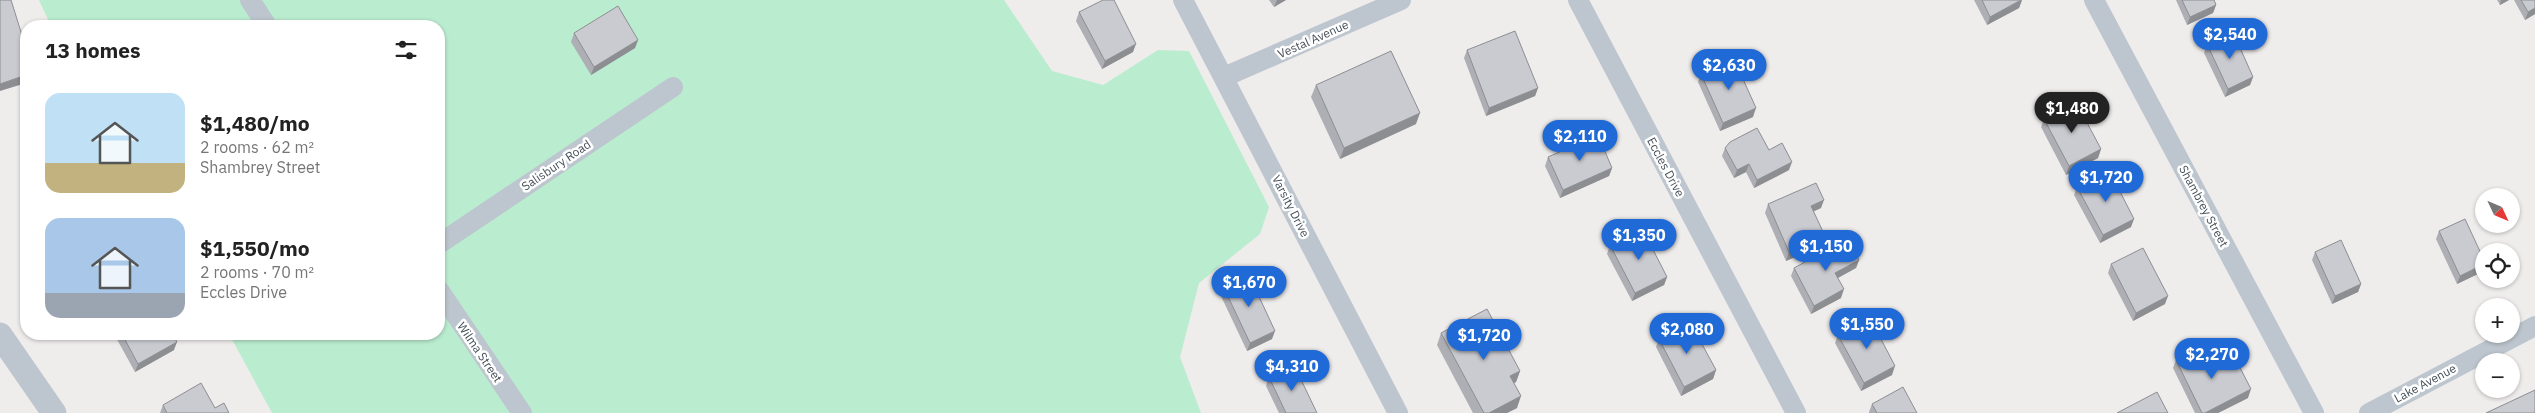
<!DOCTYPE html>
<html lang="en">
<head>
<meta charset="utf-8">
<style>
  body { margin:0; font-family:"IBM Plex Sans",sans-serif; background:#f6f6f6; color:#222; height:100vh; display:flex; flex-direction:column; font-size:19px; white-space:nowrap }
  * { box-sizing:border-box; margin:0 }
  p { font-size:16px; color:#767676 }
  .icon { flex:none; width:28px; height:28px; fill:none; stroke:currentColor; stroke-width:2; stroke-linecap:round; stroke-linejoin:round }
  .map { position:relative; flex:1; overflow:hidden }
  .details { position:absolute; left:20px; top:20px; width:425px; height:320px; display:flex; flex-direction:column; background:#fff; border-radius:20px; box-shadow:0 1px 4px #0004 }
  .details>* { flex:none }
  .needle { width:32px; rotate:134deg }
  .controls { position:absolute; left:2475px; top:188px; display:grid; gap:10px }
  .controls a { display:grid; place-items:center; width:45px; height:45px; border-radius:50%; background:#fff; box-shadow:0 1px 4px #0004; font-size:25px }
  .price { position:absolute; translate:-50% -42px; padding:0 11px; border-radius:18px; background:#1f6ad6; color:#fff; font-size:16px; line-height:32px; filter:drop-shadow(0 1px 2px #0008) }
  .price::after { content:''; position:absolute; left:50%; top:30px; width:15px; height:11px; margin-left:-8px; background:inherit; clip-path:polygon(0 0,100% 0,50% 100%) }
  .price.active { background:#222; color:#fff }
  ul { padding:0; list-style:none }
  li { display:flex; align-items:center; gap:15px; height:125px; padding:0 25px }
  li span { display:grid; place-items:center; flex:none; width:140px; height:100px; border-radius:15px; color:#555 }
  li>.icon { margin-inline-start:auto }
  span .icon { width:60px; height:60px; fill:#fffc; stroke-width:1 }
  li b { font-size:21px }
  h2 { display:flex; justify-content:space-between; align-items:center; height:60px; padding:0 25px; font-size:21px }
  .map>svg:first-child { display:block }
</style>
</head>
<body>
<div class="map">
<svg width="2535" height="413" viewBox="0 0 2535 413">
  <rect width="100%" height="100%" fill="#efecec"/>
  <path fill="#baeccf" d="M39,0h965l48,71 51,14 55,-35 31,1 80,156 -9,27 -61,49 -19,74 21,56h-929l-43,-79h210v-308h-388z"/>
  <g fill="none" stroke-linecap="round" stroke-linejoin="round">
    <path stroke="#bdc6ce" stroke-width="20" d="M250,0l17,26
      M1183,0l215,413
      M1578,0l218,413
      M2094,0l220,413
      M1224,77l177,-77
      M439,244l234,-157
      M439,290l83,123
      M2369,413l166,-87"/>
    <path stroke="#bdc6ce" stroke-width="25" d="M0,335l54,78"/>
  </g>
  <path fill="#adafb4" d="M1269,0h17l-12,7z
    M1974,0h48l-3,8 -32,17z
    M2176,0h38l2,5 -3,8 -26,12z
    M2497,0h12l-9,5z
    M2514,0h21v14l-10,6z
    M1079,12l54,40 -31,17 -26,-48z
    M574,33l64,7 -3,8 -44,27 -20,-33z
    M2207,44l46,33 -3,8 -25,12 -21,-44z
    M1467,50l71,38 -3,8 -49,20 -22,-58z
    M1701,74l52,43 -33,14 -22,-49z
    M1316,85l100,39 -76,35 -29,-62z
    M2044,119l57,30 -3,9 -32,17 -25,-48z
    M26,148v16l-4,-7 3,-8z
    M1725,148l44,2 20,20 -35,18 -8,-16 -12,6 -12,-22z
    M1548,157l64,11 -3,8 -49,22 -15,-32z
    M2077,187l54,40 -31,16 -26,-48z
    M1768,204l53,4 -7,3 8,34 -36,16 -21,-48z
    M2439,231l43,41 -25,12 -21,-45z
    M1610,245l57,32 -3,8 -32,16 -25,-47z
    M2315,252l46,32 -3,8 -26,12 -20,-44z
    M1859,260l-3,8 -18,10 3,20 -30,16 -20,-38 3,-8z
    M2111,264l54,40 -32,17 -25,-48z
    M1223,286l49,53 -25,12 -27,-57z
    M1441,333l79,38 -4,11 -2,1 3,25 -10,5h-34l-36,-68z
    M114,334h58l2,16 -39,22z
    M1838,335l54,40 -31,16 -26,-48z
    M1659,339l57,31 -3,9 -32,17 -25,-49z
    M2176,360l35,8 37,30 -30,15h-23l-22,-45z
    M1269,377l48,36h-38l-13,-27z
    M1872,404l45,9h-48v-1z
    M163,405l52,3 14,5h-69z"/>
  <path fill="#8d8e92" d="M1277,0h9l-12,7z
    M2022,0l-3,8 -32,17 3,-8z
    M2501,0h8l-9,5z
    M2216,5l-3,8 -26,12 3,-8z
    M2535,8v6l-10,6 3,-8z
    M638,40l-3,8 -44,27 3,-8z
    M1136,44l-3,8 -31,17 3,-8z
    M26,75v8l-26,8v-7z
    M2253,77l-3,8 -25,12 3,-8z
    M1538,88l-3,8 -49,20 3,-8z
    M1756,108l-3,9 -33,14 3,-8z
    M1420,113l-4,11 -76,35 4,-11z
    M2101,149l-3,9 -32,17 3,-9z
    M1792,162l-3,8 -35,18 3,-8z
    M1749,164l-3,8 -12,6 3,-8z
    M1612,168l-3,8 -49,22 3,-8z
    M1824,200l-3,8 -13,6 3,-8z
    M2134,219l-3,8 -31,16 3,-8z
    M1825,236l-3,9 -36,16 3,-9z
    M1859,260l-3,8 -24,13 3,-8z
    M2484,264v4l-2,4 -25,12 3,-8z
    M1667,277l-3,8 -32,16 3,-8z
    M2361,284l-3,8 -26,12 3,-8z
    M1844,289l-3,9 -30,16 3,-8z
    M2168,296l-3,8 -32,17 3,-8z
    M1275,331l-3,8 -25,12 3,-8z
    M177,342l-3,8 -39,22 3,-8z
    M1895,366l-3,9 -31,16 3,-8z
    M1716,370l-3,9 -32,17 3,-9z
    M1520,371l-4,11 -10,5 4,-11z
    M2251,389l-3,9 -30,15h-13z
    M1521,396l-4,12 -10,5h-18z"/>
  <path fill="#c9cbd1" stroke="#8d8e92" d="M0,0h11l15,48v27l-26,9z
    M1103,0h11l22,44 -31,17 -26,-49z
    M1982,0h39l-31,17z
    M2182,0h32l2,5 -26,12z
    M2521,0h14v8l-7,4z
    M618,6l20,34 -44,27 -20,-34z
    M1515,31l23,57 -49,20 -22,-58z
    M2233,32l20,45 -25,12 -21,-45z
    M1391,51l29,62 -76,35 -28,-63z
    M1734,59l22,49 -33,15 -22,-49z
    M2076,102l25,47 -32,17 -25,-47z
    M1757,128l12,22 13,-7 10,19 -35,18 -8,-16 -12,6 -12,-22 5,-6z
    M1598,135l14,33 -49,22 -15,-33z
    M2109,170l25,49 -31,16 -26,-48z
    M1816,183l8,17 -13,6 14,30 -36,16 -21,-48z
    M2465,219l19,41v4l-24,12 -21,-45z
    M1642,228l25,49 -32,16 -25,-48z
    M1847,239l12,21 -24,13 9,16 -30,17 -20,-38z
    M2341,240l20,44 -26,12 -20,-44z
    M2143,248l25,48 -32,17 -25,-49z
    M1248,273l27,58 -25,12 -27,-57z
    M1487,309l33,62 -10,5 11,20 -32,17h-5l-43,-80z
    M1870,318l25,48 -31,17 -26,-48z
    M1690,322l26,48 -32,17 -25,-48z
    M122,334h50l5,8 -39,22z
    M2201,347l10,21 23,-12 17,33 -46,24h-3l-26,-53z
    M1294,365l23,48h-31l-17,-36z
    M201,383l14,25 9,-5 5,10h-62l-4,-8z
    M1903,387l14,26h-40l-5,-9z
    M2535,390v23h-49z
    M2157,392l11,21h-51z"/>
  <g text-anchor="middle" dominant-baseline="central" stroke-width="5" stroke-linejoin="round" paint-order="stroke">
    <g font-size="12" fill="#454f58" stroke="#fff">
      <text transform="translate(1313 39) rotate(-24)">Vestal Avenue</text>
      <text transform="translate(556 165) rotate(-34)">Salisbury Road</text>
      <text transform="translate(1666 167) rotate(62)">Eccles Drive</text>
      <text transform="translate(1291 206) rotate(63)">Varsity Drive</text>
      <text transform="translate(2204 206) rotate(62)">Shambrey Street</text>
      <text transform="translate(480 352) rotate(56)">Wilma Street</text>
      <text transform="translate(2425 383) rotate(-28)">Lake Avenue</text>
    </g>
  </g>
</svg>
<div class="controls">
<a><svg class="needle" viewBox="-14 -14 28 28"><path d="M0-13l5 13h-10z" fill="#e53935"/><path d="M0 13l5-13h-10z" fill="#767676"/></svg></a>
<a><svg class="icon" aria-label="locate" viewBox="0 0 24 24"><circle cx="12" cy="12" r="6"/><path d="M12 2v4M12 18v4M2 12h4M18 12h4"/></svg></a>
<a>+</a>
<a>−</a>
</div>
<b class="price" style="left:2230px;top:60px">$2,540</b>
<b class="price" style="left:1729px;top:91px">$2,630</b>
<b class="price active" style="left:2072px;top:134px">$1,480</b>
<b class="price" style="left:1580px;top:162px">$2,110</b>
<b class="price" style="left:2106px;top:203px">$1,720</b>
<b class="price" style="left:1639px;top:261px">$1,350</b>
<b class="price" style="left:1826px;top:272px">$1,150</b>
<b class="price" style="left:1249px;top:308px">$1,670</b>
<b class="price" style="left:1867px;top:350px">$1,550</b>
<b class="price" style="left:1687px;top:355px">$2,080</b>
<b class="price" style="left:1484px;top:361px">$1,720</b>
<b class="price" style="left:2212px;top:380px">$2,270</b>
<b class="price" style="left:1292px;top:392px">$4,310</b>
<section class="details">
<h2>13 homes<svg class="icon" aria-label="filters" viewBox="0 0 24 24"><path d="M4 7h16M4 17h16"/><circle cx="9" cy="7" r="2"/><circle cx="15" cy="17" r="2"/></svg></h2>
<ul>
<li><span style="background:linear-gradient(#bfe0f5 70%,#c2b280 0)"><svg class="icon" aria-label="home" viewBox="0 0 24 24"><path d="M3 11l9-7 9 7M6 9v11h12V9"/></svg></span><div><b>$1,480/mo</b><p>2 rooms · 62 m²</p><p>Shambrey Street</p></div></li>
<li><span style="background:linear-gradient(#a9c7e8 75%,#9aa5b1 0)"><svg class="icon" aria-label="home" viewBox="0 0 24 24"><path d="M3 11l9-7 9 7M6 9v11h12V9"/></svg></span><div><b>$1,550/mo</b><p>2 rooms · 70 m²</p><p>Eccles Drive</p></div></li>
</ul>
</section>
</div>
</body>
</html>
